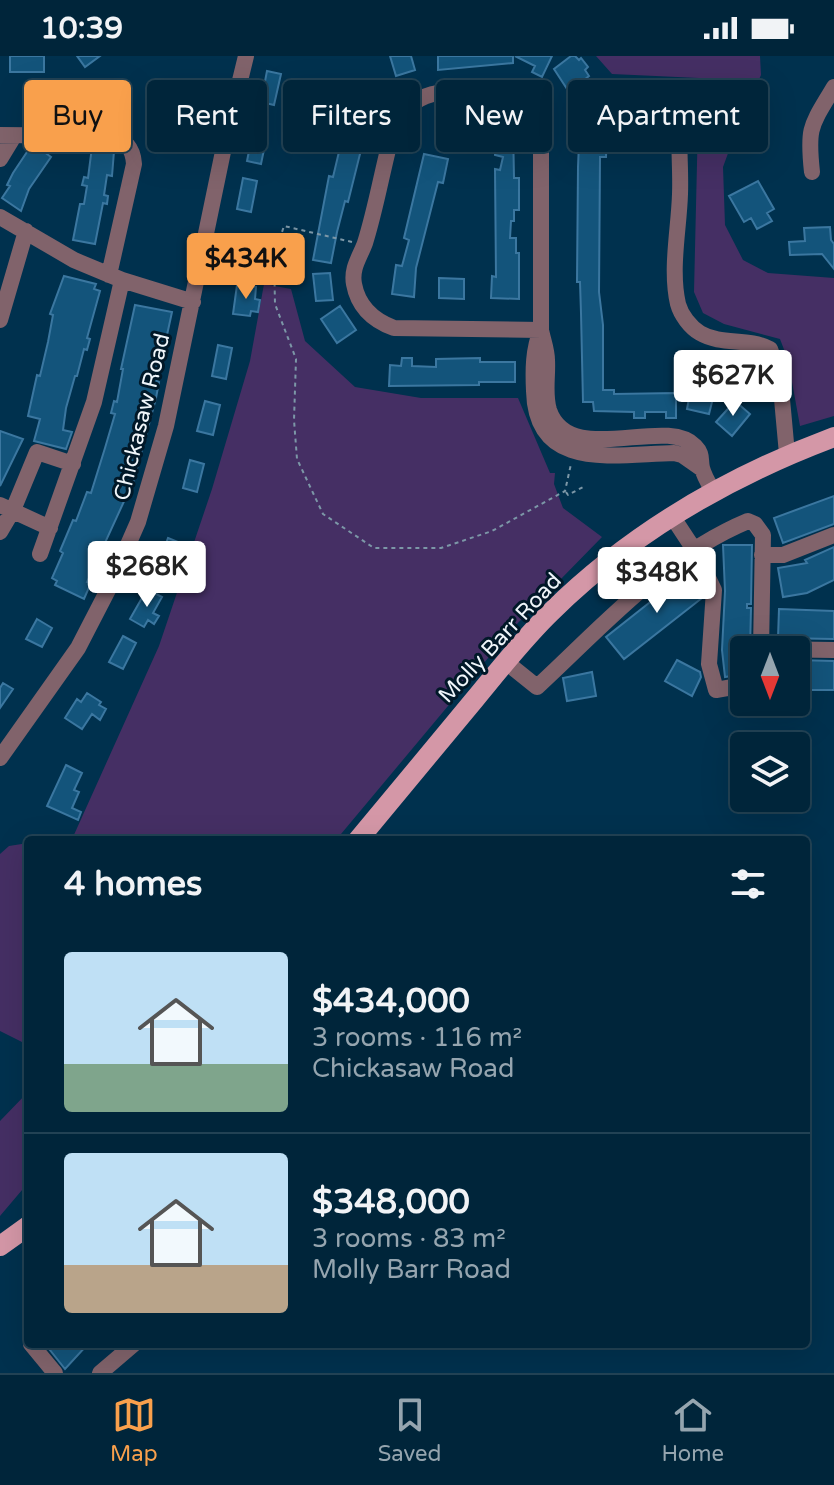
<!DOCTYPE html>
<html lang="en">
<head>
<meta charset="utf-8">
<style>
  body { margin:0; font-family:"Varela Round",sans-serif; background:#0e3145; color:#f1f3f6; height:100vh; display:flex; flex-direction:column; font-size:30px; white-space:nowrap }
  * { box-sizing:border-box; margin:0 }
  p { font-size:26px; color:#95a5af }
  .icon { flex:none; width:44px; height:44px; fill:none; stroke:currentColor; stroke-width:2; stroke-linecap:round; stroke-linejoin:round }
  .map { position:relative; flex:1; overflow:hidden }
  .sheet { position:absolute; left:24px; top:780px; width:786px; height:512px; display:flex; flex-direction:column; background:#00253a; border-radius:8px; box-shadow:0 8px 32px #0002,0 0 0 2px #224254 }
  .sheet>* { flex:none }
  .banner { position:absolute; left:24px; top:24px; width:786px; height:72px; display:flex; gap:16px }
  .needle { width:52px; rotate:180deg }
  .buttons { position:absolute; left:730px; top:580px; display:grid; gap:16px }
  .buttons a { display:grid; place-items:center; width:80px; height:80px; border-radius:8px; background:#00253a; box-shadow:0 8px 32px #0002,0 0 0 2px #224254; font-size:40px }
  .price { position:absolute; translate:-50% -68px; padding:0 18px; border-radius:8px; background:#fff; color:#222; font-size:26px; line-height:52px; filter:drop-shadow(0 2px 4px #0008) }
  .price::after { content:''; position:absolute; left:50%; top:48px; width:24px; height:18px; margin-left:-12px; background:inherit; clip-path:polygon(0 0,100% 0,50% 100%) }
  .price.selected { background:#f9a04c; color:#111 }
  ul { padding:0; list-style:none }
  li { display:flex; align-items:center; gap:24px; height:200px; padding:0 40px }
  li+li { border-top:2px solid #224254 }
  li span { display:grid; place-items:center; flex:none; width:224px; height:160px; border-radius:8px; color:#555 }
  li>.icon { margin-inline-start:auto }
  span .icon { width:96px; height:96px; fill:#fffc; stroke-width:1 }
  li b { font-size:34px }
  h2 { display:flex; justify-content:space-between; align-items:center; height:96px; padding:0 40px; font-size:34px }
  .pill { padding:0 28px; border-radius:8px; background:#00253a; box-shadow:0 8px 32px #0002,0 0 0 2px #224254; font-size:28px; line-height:72px }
  .pill.selected { background:#f9a04c; color:#111 }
  .status { display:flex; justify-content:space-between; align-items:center; height:56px; padding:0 40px; background:#00253a; direction:ltr }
  .status svg { height:22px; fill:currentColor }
  .tab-bar { display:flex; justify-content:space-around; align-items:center; height:112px; border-top:2px solid #224254; background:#00253a; font-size:22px; color:#95a5af }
  .tab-bar a { display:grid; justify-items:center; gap:4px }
  .tab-bar .selected { color:#f9a04c }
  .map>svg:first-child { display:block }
</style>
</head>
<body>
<div class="status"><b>10:39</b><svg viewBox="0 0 49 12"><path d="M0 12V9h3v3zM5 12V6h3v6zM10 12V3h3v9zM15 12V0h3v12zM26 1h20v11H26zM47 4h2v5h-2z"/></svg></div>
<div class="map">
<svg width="834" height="1317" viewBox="0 0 834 1317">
  <rect width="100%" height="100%" fill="#00314e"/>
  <path fill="#452f64" d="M596,0h164l1,19 -20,43 -18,49 2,58 18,35 25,13 66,5v138l-34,10 -12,-66 -8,-21 -56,-15 -21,-11 -9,-21 5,-214 -87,-4z
    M264,228l27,5 14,52 50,46 66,11h97l32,75h5l-1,11 9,24 39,29 -88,90 -178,213h-286l23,-3 86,-191 53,-157 38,-128z
    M28,787v202l-28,-14v-177l9,-8z
    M28,1036v91l-28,33v-95z"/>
  <path fill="#13547b" stroke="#3b77a0" stroke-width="2" d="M10,0h34v16h-34z
    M77,0h23l-15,11z
    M390,0h21l4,14 -19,6z
    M438,0h75v7l-75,7z
    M515,0h37l-10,21 -10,-5 3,-6z
    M571,0h4l4,4 2,-2 7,9 -3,3 4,6 -20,16 -15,-23z
    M267,15l14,3 -7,31 -13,-3z
    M586,48h22l-2,53h-6l-1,135 4,33v65h11v4l62,-1v25h-10v-6h-21v6h-11v-6l-40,-1 -1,-9h-10l-2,-89 -1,-31h-3l1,-115 2,-48h6z
    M342,50l16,5 -5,16 13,3 -18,72 -3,-1 -8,31 -6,31 -18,-3 16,-84 4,1 10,-42 -9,-3z
    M445,67l20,6 -4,17 -21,-5z
    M513,71l1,51h5v32h-5v11h-3l-1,17h6v15h3v46l-28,-1 1,-22 4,1 -1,-108 5,1 3,-13 -8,-2v-4h-13v-23z
    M253,75l14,4 -6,29 -14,-3z
    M31,90h5l15,11 -22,32 -8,22 -19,-13 8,-12 -3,-1 6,-12z
    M92,91l22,4 -2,25 -5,-1 -3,20 4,1 -1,8 -4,-1 -8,41 -22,-4 7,-36h4l3,-18 -5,-1 2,-8 4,1z
    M424,98l24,5 -5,24 -5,-1 -22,86 -2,29 -22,-3 4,-29 6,1 7,-26 -5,-2z
    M243,122l14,3 -6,31 -14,-3z
    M758,125l16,28 -7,4 5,8 -15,8 -6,-11 -7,4 -15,-26z
    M830,171l1,13 3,4v25l-12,-15 -32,1 -1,-13 16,-1 -1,-13z
    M237,180l14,3 -6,27 -15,-3z
    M330,217l3,27 -17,1 -3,-27z
    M64,220l32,8 -2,5 6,2 -13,47 3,1 -3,11 -3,-1 -7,27h-2l-9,32 -3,22 9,2 -6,17 -32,-8 6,-22 -12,-3 9,-41 3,1 8,-34 5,-27 -3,-1z
    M439,222l25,1v20l-25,-1z
    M237,229l19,2 -1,12 5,1 -2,12 -7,-1 -1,5 -17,-2z
    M135,249l37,7 -15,69 2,1 -3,16 -27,100 -3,-1 -39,85 4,1 -7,16 -29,-14 2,-4 -5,-3 11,-25 -3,-2 13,-31 3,1 11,-29 4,1 14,-45 10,-34 -4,-1 3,-12 3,1 6,-33h-2z
    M340,250l16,24 -19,13 -16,-24z
    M218,289l14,3 -6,31 -14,-3z
    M402,302h10v8l24,1v-8l44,-1v4h35v20h-36v3l-90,1 1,-21 11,1z
    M690,337l23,5 -4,16 -22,-5z
    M205,345l15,4 -7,30 -16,-4z
    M735,345l15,13 -18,22 -16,-14z
    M0,375l23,8 -23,47z
    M190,404l14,4 -7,28 -14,-4z
    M834,440v28l-51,19 -9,-25z
    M168,482l15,6 -11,27 9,4 -3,9 -24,-9z
    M723,489h29l-1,59h-4v4h4l-1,42h-6v24l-19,3 -3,-27 3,-59z
    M834,491v33l-27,13 -24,4 -5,-29 29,-5 -2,-3z
    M692,513l11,23 -1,6 -78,61 -18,-22z
    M147,533l15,8 -9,16 6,3 -5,8 -6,-4 -4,7 -14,-8z
    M779,553l55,2v28l-56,-1z
    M37,563l15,9 -10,19 -16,-8z
    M123,580l13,7 -13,26 -14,-7z
    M677,604l23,12 1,5 -9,19 -27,-15z
    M796,604l38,1v29h-38z
    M592,616l4,24 -29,5 -4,-23z
    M3,627l10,6 -13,19v-20z
    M87,637l14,9 -2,3 7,4 -6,11 -8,-6 -10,15 -17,-11 12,-19 4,3z
    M66,709l16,8 -8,17 5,2 -7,16 9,4 -3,8 -31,-14z
    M56,1288h32l-23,25 -15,-19z"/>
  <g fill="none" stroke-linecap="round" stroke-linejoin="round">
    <path stroke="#7c97a7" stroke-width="2" stroke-dasharray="4 4" stroke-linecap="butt" d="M352,186l-68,-16 -10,30 1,48 21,55 -2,61 3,39 26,55 51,34h67l51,-17 73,-40 6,-27
      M566,436l2,3 17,-9"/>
    <path stroke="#81636b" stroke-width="16" d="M680,65c-2,24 1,48 0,73 -1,35 -10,75 -2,110 3,11 12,23 22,29 22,13 47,4 70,16l10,28 7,77
      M0,79l108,1c17,3 25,11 26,28l-25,111
      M0,103l14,-23
      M812,116c-5,-46 -1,-46 22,-85
      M0,161l74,43 48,20 71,22
      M0,264l26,-89
      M541,274l-147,-2c-22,-8 -36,-22 -40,-44 -3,-16 6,-27 11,-41 12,-38 18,-78 29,-116 20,-44 65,-36 107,-36 20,8 34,19 40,40v199c2,10 6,20 6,30 1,17 -3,34 2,50 20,59 116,5 146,36 8,8 5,13 7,22 2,8 7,16 11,23
      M541,274c-8,20 -8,40 -7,61 2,82 82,63 140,62l8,2 20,14
      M0,449l50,23
      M672,460l23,35 19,39 -5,74 7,26 28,-5
      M0,476l13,-22 24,-58 36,12
      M40,498l54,-152 28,-122
      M762,499h21l51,-20
      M761,593l73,1
      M506,606l31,25c65,-60 127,-131 211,-166l7,3 8,11 -2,115
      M0,702l78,-110 31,-60 29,-66 28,-96 59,-284 21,-86
      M31,1288l24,29
      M100,1317l34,-29"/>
    <path stroke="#d497a7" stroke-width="20" d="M358,784c39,-47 78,-94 117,-141 24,-29 49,-61 76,-87 80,-79 179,-136 283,-175
      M0,1190l28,-20"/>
  </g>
  <g text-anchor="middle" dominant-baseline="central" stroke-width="6" stroke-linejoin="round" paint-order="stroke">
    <g font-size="22" fill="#eff5fa" stroke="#011828">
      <text transform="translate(142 361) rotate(-76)">Chickasaw Road</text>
      <text transform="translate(500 582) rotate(-47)">Molly Barr Road</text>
    </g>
  </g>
</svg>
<div class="buttons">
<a><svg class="needle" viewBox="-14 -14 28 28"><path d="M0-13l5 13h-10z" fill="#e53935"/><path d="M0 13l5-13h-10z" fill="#95a5af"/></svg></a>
<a><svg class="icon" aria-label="layers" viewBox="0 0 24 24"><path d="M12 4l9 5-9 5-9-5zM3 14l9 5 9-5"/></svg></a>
</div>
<b class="price selected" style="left:246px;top:245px">$434K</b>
<b class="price" style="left:733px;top:362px">$627K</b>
<b class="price" style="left:147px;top:553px">$268K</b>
<b class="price" style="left:657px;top:559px">$348K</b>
<div class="banner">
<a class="pill selected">Buy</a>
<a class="pill">Rent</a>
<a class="pill">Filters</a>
<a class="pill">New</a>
<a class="pill">Apartment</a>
</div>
<section class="sheet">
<h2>4 homes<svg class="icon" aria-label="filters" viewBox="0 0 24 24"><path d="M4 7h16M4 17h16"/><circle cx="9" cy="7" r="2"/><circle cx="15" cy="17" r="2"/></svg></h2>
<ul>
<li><span style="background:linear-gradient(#bfe0f5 70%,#7fa58c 0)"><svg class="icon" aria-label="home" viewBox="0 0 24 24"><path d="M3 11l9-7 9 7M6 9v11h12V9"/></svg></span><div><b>$434,000</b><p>3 rooms · 116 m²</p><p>Chickasaw Road</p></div></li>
<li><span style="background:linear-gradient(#bfe0f5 70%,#b9a48a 0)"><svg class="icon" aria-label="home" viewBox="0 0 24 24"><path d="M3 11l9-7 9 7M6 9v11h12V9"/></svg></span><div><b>$348,000</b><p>3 rooms · 83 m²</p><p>Molly Barr Road</p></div></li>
</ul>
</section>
</div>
<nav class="tab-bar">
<a class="selected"><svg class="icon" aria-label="map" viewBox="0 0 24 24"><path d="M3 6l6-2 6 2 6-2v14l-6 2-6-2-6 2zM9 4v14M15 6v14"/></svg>Map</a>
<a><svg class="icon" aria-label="saved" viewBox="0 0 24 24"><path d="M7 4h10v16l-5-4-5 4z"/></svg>Saved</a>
<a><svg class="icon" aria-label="home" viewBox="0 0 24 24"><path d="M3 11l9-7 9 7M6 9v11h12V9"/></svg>Home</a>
</nav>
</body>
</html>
